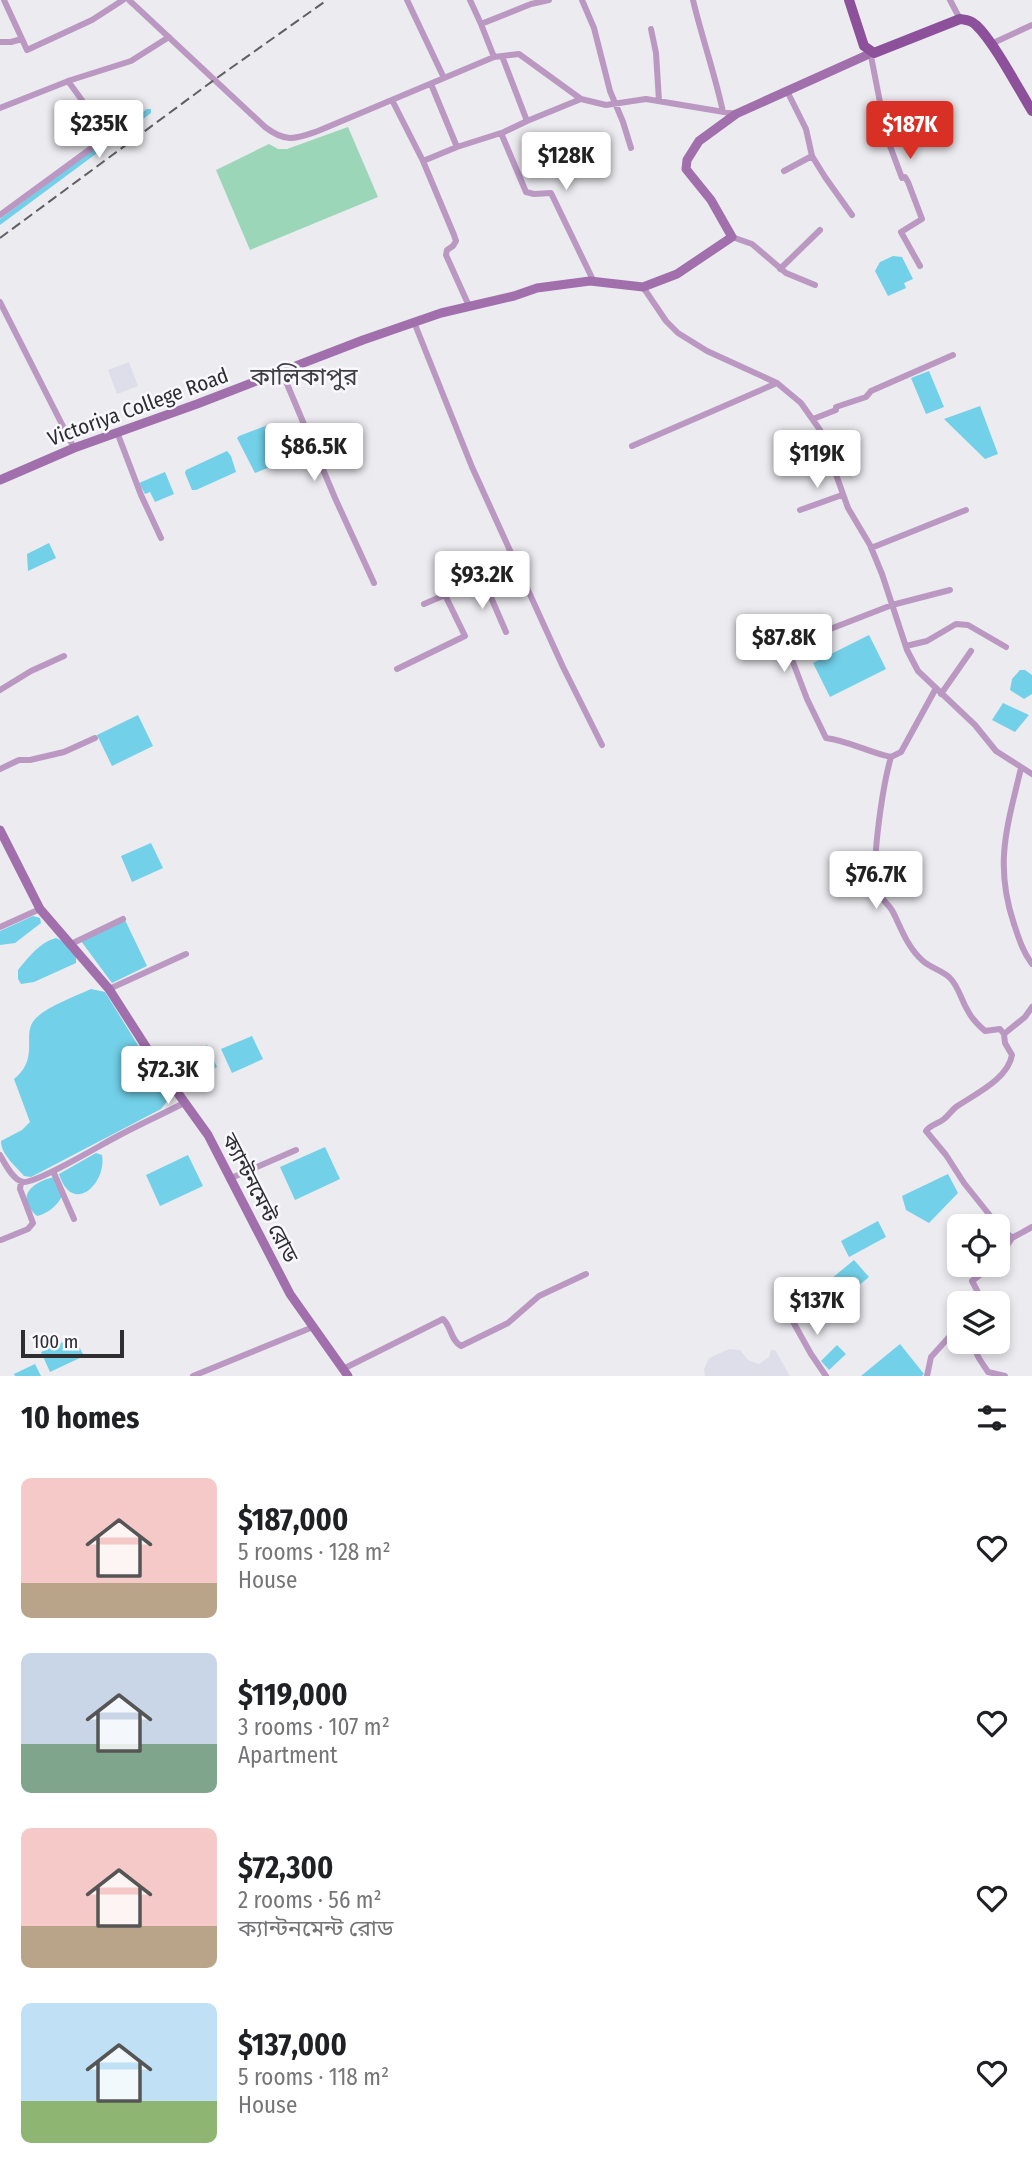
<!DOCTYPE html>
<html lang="en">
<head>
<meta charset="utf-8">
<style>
  body { margin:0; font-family:"Fira Sans Condensed","Noto Sans Bengali",sans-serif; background:#f2f2f2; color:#202124; height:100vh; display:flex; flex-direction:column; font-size:26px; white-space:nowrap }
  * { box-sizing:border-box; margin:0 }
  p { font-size:23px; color:#757577 }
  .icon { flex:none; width:38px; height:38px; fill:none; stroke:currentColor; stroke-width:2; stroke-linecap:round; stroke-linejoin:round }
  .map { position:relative; height:1376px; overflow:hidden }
  .details { display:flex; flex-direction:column; background:#fff; flex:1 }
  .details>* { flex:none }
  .buttons { position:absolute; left:947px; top:1214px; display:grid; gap:14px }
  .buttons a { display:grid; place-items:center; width:63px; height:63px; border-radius:10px; background:#fff; box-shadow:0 4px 10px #0003; font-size:35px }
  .scale { position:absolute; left:21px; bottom:18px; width:103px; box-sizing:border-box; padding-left:7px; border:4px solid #2e2e30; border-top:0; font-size:19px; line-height:24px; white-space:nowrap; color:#2e2e30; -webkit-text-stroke:5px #f8f8fd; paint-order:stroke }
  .price { position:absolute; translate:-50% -60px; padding:0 16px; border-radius:7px; background:#fff; color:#222; font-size:23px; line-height:46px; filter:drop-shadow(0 2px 4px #0008) }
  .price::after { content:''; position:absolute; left:50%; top:42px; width:21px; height:16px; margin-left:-10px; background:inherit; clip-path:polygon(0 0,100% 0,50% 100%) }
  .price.current { background:#d93025; color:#fff }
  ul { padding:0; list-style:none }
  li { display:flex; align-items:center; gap:21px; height:175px; padding:0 21px }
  li span { display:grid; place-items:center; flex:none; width:196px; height:140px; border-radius:10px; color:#555 }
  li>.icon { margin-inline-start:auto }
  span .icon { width:84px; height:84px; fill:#fffc; stroke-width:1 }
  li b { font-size:30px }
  h2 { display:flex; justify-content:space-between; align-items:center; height:84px; padding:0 21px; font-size:30px }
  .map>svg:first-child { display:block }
</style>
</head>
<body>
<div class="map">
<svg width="1032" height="1376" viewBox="0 0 1032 1376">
  <rect width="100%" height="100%" fill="#ebebf0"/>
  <path fill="#dedeea" d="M129,362l9,24 -21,8 -9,-24z
    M729,1349l11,1 8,10 11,4 10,-7 2,-7h4l15,26h-85l-1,-7 5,-11z"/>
  <path fill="#9cd6b9" d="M348,127l30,70 -128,53 -34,-80 53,-26 9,5h9z"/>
  <path fill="#72d0e8" d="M147,109h4v4l-151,112v-6z
    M893,256l9,1 11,22 -9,4 2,5 -18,8 -13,-25 5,-9z
    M929,371l15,36 -18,7 -15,-36z
    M980,406l18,48 -13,5 -41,-40z
    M268,425l5,4 12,32 -30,12 -18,-35 2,-2z
    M227,451l4,5 5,16 -40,18h-4l-7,-17 1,-3z
    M165,472l9,22 -19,8 -5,-10 -5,2 -6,-11z
    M49,543l7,15 -28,13 -1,-17z
    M869,635l17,34 -56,28 -17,-34z
    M1020,670h5l7,5v19l-8,5 -14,-9 2,-11z
    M1003,703l26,12 -14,17 -23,-12z
    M138,715l15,31 -41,20 -15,-31z
    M151,843l12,25 -31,14 -11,-26z
    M33,916l7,2 1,5 -26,20 -15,2v-14z
    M125,920l22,46 -35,17 -31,-42z
    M56,938l8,4 12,14v7l-42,19 -13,2 -3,-5v-9c10,-12 22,-28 38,-32z
    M91,989l14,3 52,84c7,8 11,13 12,23l-8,10 -130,68 -7,-1c-8,-10 -23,-21 -23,-35l21,-11 8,-8 -16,-43c27,-22 6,-45 22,-61 14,-13 38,-21 55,-29z
    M252,1036l11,23 -31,14 -11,-24z
    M207,1045l10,22 -43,20 -10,-22z
    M325,1147l15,32 -45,21 -15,-33z
    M96,1153l6,2c5,29 -30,61 -43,19z
    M188,1155l15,31 -43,20 -14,-31z
    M948,1174l10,19 -29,30 -23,-13 -4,-14z
    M54,1177l8,19c-4,9 -15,18 -25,20 -23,-20 -4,-34 17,-39z
    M878,1221l8,16 -37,20 -8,-16z
    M854,1260l15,17 -50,41 -15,-17z
    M74,1337l10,19 -34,16 -9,-20z
    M900,1344l24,30 -2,2h-61z
    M837,1345l9,9 -17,16 -8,-9z
    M35,1364l6,12h-26l-1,-2z"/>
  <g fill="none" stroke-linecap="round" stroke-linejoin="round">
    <path stroke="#ba98c2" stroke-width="6" d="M4,0l18,39
      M129,0l136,127c21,16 30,12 53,4l176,-74 25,-3 62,45 25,6 40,-6 90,15
      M407,0l37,78
      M470,0l11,24
      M582,0l12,28 16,63 13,31 8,26
      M693,0c9,38 22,74 30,112
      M950,0l10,19
      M651,29l5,24 3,48
      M0,42h11l11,-3 5,11 65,-30 31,-20
      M991,44l41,-19
      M870,51l17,87 15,40 3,-1 3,5 14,37 -21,13 19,34
      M494,57l-13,-33 50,-20 18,-4
      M787,91l19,38 6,27 13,21 27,38
      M392,100l31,61 31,74 2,6 -3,5 -6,4 -1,5 23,51
      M0,108l71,-28 60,-19 38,-24
      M527,121l54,-22
      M501,133l25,59 8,2 17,-1 43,89
      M457,147l47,-15 23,-11 -25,-65
      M423,161l34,-14 -26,-63
      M784,171l28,-15
      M0,215l108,-79 -40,-55
      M732,237l20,7 34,29 29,12
      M780,269l40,-39
      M643,287l23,34 12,12 29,18 70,32 24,20 19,27 28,78 22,37 12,29 25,76 11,21 57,54 21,26 36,23
      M0,302l74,146
      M414,322l58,145 91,200 39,78
      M282,372l53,126 39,85
      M813,419l23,-9v-3l30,-10 5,-6 82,-36
      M117,432l24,63 20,43
      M632,446l145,-63
      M800,510l42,-15
      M871,548l95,-38
      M483,579l23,53
      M424,604l93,-40
      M906,646l21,-5 29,-17 12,1 38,22
      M397,669l68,-33 -20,-41
      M0,690l31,-19 33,-15
      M935,690l-34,62 -10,5c-7,24 -23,117 -12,137 5,9 11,10 16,22 7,15 14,33 28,45 8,7 20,10 27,17 9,9 11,22 18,33 4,8 10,14 17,20l15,-2 4,5
      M941,694l30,-43
      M891,757c-23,-5 -42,-16 -65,-19l-19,-39 -19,-50 37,-18 67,-26 58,-15
      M1021,768c-14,59 -27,96 -7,156 5,15 9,28 18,40
      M0,769l19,-9h11l34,-8 31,-14
      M0,927l40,-18
      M71,944l52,-25
      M109,989l77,-35
      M0,1155c5,9 14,27 24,27 15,0 75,-36 92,-45 22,-12 45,-22 68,-34
      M53,1171l21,48
      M229,1179l67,-29
      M1012,1238l-16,-15 -32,-40 -18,-28 -20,-24c5,-7 12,-7 18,-12 5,-4 8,-9 12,-12 19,-13 52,-28 56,-52l-7,-12 -1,-9 21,-17 7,-10
      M1,1240l27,-11 5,-6 -13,-34 1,-7
      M998,1259l14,-21 20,-11
      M980,1304l2,-4 -10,-19 21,-16
      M787,1311l24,43 15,22
      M979,1342c-9,9 4,21 9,30l17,4
      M343,1369l100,-50c8,7 8,22 18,27l47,-23 31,-27 47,-22
      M193,1376l120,-49
      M927,1376l4,-19 28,-31"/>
    <path stroke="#a06fac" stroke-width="9" d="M0,480l74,-32 123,-44 166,-64 78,-27 73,-17 23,-8 15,-2 38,-5 53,6 34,-13 55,-37 -21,-37 -25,-31 1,-9 12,-19 37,-27 131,-59 3,-4
      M0,830l40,79 69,80 48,75 51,71 82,159 58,82"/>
    <path stroke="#8d509b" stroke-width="10" d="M849,0l15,46 10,7 86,-34c6,1 11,1 16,6 18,17 42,63 56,86"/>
    <path stroke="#606063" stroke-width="2" stroke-dasharray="10 5" stroke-linecap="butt" d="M0,238l214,-158 113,-80"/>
  </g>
  <g text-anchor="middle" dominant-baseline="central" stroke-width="5" stroke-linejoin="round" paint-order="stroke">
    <g font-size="21" fill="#2e2e30" stroke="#f8f8fd">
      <text transform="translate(138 407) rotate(-20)">Victoriya College Road</text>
      <text transform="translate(260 1198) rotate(63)">ক্যান্টনমেন্ট রোড</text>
    </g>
    <g font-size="24" fill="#3f3f43" stroke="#f8f8fd">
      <text x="304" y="377">কালিকাপুর</text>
    </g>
  </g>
</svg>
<div class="buttons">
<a><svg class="icon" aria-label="locate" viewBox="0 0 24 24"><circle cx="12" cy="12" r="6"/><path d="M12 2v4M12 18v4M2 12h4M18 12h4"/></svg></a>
<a><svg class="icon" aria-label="layers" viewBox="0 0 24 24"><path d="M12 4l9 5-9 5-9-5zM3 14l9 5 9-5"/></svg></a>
</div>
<div class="scale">100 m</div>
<b class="price" style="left:99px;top:160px">$235K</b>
<b class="price current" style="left:910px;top:161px">$187K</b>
<b class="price" style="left:566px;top:192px">$128K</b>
<b class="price" style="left:314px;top:483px">$86.5K</b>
<b class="price" style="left:817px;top:490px">$119K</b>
<b class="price" style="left:482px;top:611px">$93.2K</b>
<b class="price" style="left:784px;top:674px">$87.8K</b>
<b class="price" style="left:876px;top:911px">$76.7K</b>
<b class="price" style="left:168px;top:1106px">$72.3K</b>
<b class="price" style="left:817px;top:1337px">$137K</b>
</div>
<section class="details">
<h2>10 homes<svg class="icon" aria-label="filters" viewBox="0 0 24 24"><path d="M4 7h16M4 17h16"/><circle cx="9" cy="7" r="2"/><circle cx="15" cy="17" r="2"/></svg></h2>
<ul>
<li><span style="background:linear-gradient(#f6c9c9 75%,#b9a48a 0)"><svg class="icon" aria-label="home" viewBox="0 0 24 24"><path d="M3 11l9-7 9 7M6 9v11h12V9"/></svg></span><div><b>$187,000</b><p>5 rooms · 128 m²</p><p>House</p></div><svg class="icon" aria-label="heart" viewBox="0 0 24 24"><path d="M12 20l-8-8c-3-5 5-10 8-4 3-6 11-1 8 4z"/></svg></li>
<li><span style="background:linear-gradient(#c9d6e8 65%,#7fa58c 0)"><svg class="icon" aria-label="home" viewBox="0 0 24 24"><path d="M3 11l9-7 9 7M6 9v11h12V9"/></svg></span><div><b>$119,000</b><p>3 rooms · 107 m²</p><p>Apartment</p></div><svg class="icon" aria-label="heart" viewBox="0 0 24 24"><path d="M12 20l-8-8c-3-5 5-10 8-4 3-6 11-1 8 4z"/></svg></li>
<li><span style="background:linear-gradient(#f6c9c9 70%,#b9a48a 0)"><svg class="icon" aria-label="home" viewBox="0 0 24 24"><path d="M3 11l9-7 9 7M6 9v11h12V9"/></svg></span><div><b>$72,300</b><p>2 rooms · 56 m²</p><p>ক্যান্টনমেন্ট রোড</p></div><svg class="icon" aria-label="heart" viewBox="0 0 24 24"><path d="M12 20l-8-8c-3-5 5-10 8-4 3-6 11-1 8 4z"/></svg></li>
<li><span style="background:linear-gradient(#bfe0f5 70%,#8fb573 0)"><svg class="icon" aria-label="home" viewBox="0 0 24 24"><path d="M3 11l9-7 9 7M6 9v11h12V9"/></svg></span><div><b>$137,000</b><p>5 rooms · 118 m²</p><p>House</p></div><svg class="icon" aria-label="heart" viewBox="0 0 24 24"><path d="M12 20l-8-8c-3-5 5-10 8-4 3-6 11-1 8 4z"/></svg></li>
</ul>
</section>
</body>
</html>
